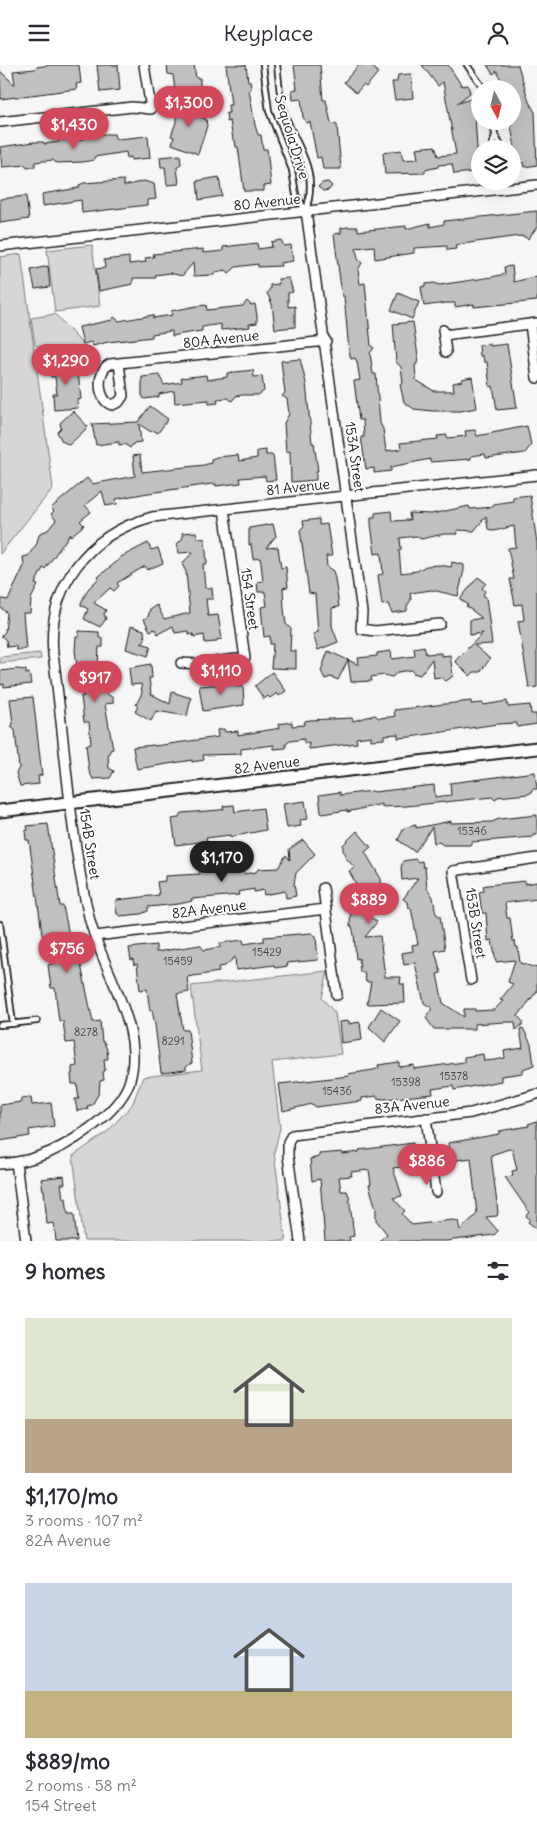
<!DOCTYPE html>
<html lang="en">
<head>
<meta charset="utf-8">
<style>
  body { margin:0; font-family:Delius,sans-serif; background:#f7f7f7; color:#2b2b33; height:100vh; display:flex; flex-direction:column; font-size:19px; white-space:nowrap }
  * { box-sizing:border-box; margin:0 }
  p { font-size:16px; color:#7c7c81 }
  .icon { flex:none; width:28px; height:28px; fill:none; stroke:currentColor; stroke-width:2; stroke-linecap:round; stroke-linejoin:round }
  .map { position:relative; height:1176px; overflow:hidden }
  .panel { display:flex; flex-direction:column; background:#fff; flex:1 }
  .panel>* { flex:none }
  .needle { width:32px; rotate:173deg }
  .fabs { position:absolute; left:471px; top:15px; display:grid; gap:10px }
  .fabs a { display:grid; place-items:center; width:50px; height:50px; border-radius:50%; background:#fff; box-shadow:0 5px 20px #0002; font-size:25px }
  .price { position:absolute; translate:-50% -42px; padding:0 11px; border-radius:18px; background:#d1495b; color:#fff; font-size:16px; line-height:32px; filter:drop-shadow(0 1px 2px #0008) }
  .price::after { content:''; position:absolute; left:50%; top:30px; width:15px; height:11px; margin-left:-8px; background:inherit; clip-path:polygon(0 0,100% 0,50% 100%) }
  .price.active { background:#222; color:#fff }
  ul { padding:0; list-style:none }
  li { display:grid; align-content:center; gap:10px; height:265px; padding:0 25px }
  li span { display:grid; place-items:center; height:155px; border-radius:0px; color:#555 }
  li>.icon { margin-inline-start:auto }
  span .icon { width:90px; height:90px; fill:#fffc; stroke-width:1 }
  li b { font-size:21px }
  h2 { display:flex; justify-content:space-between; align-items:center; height:60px; padding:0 25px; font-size:21px }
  header { display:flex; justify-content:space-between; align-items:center; height:65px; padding:0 25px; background:#fff; font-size:22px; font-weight:600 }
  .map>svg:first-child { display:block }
</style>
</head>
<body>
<header><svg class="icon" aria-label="menu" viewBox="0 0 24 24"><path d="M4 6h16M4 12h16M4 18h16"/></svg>Keyplace<svg class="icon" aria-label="person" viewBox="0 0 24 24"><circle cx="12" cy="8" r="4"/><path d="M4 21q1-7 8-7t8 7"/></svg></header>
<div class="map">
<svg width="537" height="1176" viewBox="0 0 537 1176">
  <rect width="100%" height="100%" fill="#f6f6f6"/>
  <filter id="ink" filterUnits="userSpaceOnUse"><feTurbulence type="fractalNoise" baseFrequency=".02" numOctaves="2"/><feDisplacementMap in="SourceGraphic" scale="10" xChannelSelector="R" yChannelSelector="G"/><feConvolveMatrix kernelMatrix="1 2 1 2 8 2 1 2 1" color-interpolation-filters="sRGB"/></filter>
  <g filter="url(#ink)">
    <path fill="#d6d6d6" stroke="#797979" d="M92,180l8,61 -45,6 -8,-62z
      M21,189l32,234 -53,66v-297z
      M55,249l42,46 -7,9 -55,-24 -4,-27z
      M40,588l1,6 -41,4v-6z
      M328,906l-6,27 13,15 6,41 -69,8 8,66 -6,25 12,88h-202l-11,-85 34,-24 25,-27 11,-28 59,-7 -11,-84z"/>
    <path fill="#c0c0c0" stroke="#1c1c1c" d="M50,0h29l2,18 -5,1 1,5 -76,10 -1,-28 15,14 -2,-14 22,-2 2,-2z
      M97,0h21l2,25 -20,2z
      M167,0h27l2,13h4v18l-24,3 -3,-24 -5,-1z
      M226,0h20l2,16h2l1,8 -2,1 6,35 3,10h3l2,14h4l4,36 -7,1v5h-20l-6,-44h-2l-1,-7h-2l-3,-19 -3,1 -1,-9h3l-1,-8h3z
      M294,0h26l3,35h3l5,23 6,2 4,44h-18l-2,-12 -4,1 -7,-36 -4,1 -3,-6 -2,-18 -8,1 -1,-10 5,-1z
      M359,0h11l7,6v3l-11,13 -3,-2 -7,8 -12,-11z
      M422,0h26l14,21 6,-1 2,8 -14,11 17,-6 1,4 4,61 -4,1v8l-20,2 -2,-10 -14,1v2l-13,3v3l-40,1 -2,-21 5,-1 13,-2 2,10 15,-1 -2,-11 19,-2 3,10 18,-2 -13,-72 -5,4z
      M487,0h31l11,37 6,10 2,53 -12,2 -1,-4h-4l-1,-6 -2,1 -6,-31 1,-38h-7l-8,-18 -4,3z
      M411,9l2,24 -18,2 -3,-18h5l1,-7z
      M180,37l23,7 -2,5h2l-1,4 4,1 1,7 -9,28 -26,-10 2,-7 -3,-1 5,-14v-6z
      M106,69h8l1,4 3,1 30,-3 2,22 -19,2v-3l-4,1 -1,-6 -32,5v3l-11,2 -27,1 -3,-3 -18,2v5l-8,1 -1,-3 -24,2 -2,-20 34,-5h10v2l15,-2 -1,-2 25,-1 -1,-3z
      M180,90l1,9 -4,3 2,17 -12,1 -2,-18h-4l-1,-10z
      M219,112l3,19 -23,4 -2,-19z
      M124,115v6l20,-5 10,3 2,15 -9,1v5l-65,8 -1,-13 -38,6 -1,-12 37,-6v-3l5,-2z
      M328,117l4,4 -3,4 -6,1 -5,-4 4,-4z
      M26,131l3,23 -29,4v-24z
      M537,146v16l-9,12 -5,-3 -11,1 -57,8 1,4 -9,1v-4l-33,2v5l-39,6 -1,-13 -18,2 2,11 4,4 -4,7 2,14 5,-1 6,63 3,2 -4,5 3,21h3l4,49 3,6 3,22 15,-2 -1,-6 38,-4 -1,-3 10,-1v3l19,-2 -1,-5 10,-1 2,6 50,-10 4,19 -6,8 -39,5 -1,-4 -14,2v3l-41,3v-3l-39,8v4l-17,2v-5l-8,1 -5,-32h3l-1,-17h-4l-5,-39 6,-1 -3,-18 -2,-4 -4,1 -2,-8 -5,-55h-2l-8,-62 7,-1v-5l7,-1h10v4l48,-5v3l24,-6v4l14,-3v-3z
      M281,175l3,6 7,-1 2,16 -13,2 1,3 -23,1v-3l-22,3 -7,6 -3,-3 -10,2 -2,3 -20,1 -1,-13 -11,13 -12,-3 -15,2 1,3h-23v6l-34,7 -3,-22 9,-1 -1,-8 25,-3v7l17,-2 -1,-4 9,-1 -1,-3 50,-5v4l20,-2v-4l34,-4 1,6 14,-2 -1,-5z
      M48,201l2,21 -15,2 -4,-19z
      M512,201l2,16 23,-6v25l-63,6v-3l-19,3v-4h-9l-22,3 -3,-19 4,-1v-2l9,-1 5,2 53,-8 13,-3 -1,-7z
      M289,213l4,14 -5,1v14l7,-1v21l-20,2 -3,-25 -5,-11 3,-4v-4l9,-1 -1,-5z
      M398,228l21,9 -7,17 -21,-9z
      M247,236l4,4 4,-1 2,12v7l-8,1 1,3 -29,3v-6l-19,3v4l-20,3 -10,2v-5l-20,3v3l-44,5 -15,4 -2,-4 -8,2 -4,-17 33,-7 2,-3 5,4 34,-6v3l19,-3 -1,-4 26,-5 9,-1 1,5 36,-4z
      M413,257l5,34 -1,8 -2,1 1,15 18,11h20l-1,-8 9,-2v-2l10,-2 5,31 -17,3h-28l-18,-2 -10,-7 -4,-17 3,-2 -2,-16 -5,-5 -3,-38z
      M490,279v2l17,-2 10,64 -20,2 -4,-24 -3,1 -3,-25h-3l-1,-6h-3l-1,-11z
      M300,294l6,24 6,60h2l4,28h-2v9l-25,2 -1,-31 -4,1 -2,-29 5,-9 -2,-15 -5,-3 3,-3 -4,-32z
      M55,295l13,2 1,6 4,-1 1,5h4l3,27 -4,1 1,8 -24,2 -1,-16h4l-2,-17h-4l-1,-9 4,-1z
      M253,305l1,7 8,-1 2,15 -6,4h-16l-6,1 -4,5 -4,-3 -11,1 1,4 -9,1v-4l-34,3 -1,-12 -15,3v3l-15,2 -2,-4v-18l17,-2 5,10 18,-3 -1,-4 25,-3 1,5 20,-3v-4z
      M150,341l18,13 -10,14 -5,-3 -2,2 -12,-8 2,18 -7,1 -4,5 -5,-4 -6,1v-3l-23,3 -4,-21 46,-2z
      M73,346l15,16 -19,18 -7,-4 -5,-9 4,-4 -1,-5z
      M266,385v5h7l3,25 -10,1 -1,-5 -25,2 1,5 -25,3v-2h-4l-70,10 -26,5 1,5 -11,2 -4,-15 -17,14 6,7 -11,9 4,4 -13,11 -1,-2 -25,35 -2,-1 -8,16 3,1 -7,14 -1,14h-7l3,36 -10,1v-4l-9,1 -1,-7 -5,-4 4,-4 2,-19 -7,-6 2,-8 6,1 16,-34 -1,-9 5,-1 10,-14 -1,-1 3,-8 8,-3 8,-10 -5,-6 3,-3 -3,-3 36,-30 5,6 43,-8 -2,-20 7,-1 2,17 62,-7 7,-2v-4l6,-2 21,-2 1,6 18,-3v-7z
      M530,430l7,48v144l-8,1 -11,-67 6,-1 -2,-16 -7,1 -5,-26h4l-6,-31 8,-1 -2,-21 -20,5 -6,-2 -2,-13 -12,15 -17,-1 1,4h-14l-23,5 -5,-3 -16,2 1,12h-2l2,23 16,-2 9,-5 13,-1 12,2 1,-5 12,3v5l-6,26 -26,-6 -22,3 1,7 -4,6v5l-15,2 -4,-9 -6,1 -4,-30 5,-1 -2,-21 -6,1 -4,-30v-7h4v-4l16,-2 1,10 18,-1 -1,-7 22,1 38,-8 1,3 23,-2v-3l20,-3v-4z
      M319,454v6l8,-1 5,32h-6l1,11 6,4 2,8 4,28 -7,1v18l6,16 -20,8 -5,-16 5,-2 -3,-38 -6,-1 -9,-63 4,-4 -1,-5z
      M273,459l3,12 -10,12 12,-1 3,21 5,-1 2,20 -5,1 1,21 2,15 5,5 -1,22h6v18l-25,-1 2,-24h-3v-8l-6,1 -3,-30 6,-1 -2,-14h-7l-1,-10 6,-1 -2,-18 -1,-5 -7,1 -2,-15 -2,1v-17z
      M196,467l2,6 7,1 2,25h-4l2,24h7l1,11h-7l2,17 10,-1 4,24 -6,1v2l-11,1 -1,-8 -10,2 -1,-3 -4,1 -1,-4 -13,2 -2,-7 -15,8 -3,-5 -5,2 -6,-12 4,-2 2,-8 7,-4 7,14 26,-6 -4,-41 -4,-8 11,-12 -14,1 -2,-9 6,-6 -1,-5z
      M148,478l3,7 7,-2 5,15 -16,7 -2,-4 -28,17 2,3 -5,5 -4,-3 -16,15 12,7 -2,4 2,5 -6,8 -16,-8 4,-10 -7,-4v-2l7,-14 11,-11 -1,-1 22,-18 -1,-1z
      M478,512l8,6 -4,5 3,3 -2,4 3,2 6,47 -18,1 16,14 -10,13h-6l-4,4 -15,-15 28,-28 -13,2v-15l12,-2 -16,-12 2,-1 -8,-6z
      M131,561l13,4 1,11 -4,2 10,3 -3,10 -22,-7z
      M79,566l20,1v6h4v9h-4l-1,18 2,3 7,-1 1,9 -6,1 2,15 9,6v5l-8,1 8,45 -3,1v4h-2l1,14 5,3 -4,7 -17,1 -4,-8 -3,-26 5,-1 -2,-22h-5l-3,-26h3l-2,-19 -4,-2 -3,-25 1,-13h3z
      M424,581l2,8 15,-1v3l9,-1 3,21 -7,5 -6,-4 -6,1 -2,-19 -12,16 -7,-2 -1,-3 -14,2 -6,5 -8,-2 -13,2 1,4 -21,1 -3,-22 11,5 -1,-7 19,-2v-3l14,-2 1,8 23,-3 -1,-8z
      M328,586l20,9 -10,20 -7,-3 -6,2 -4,-8z
      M151,599l1,14h-3l2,16 19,10 2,-12 19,6 -4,18 -31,-5 -5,10 -16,-9 3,-6 -2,-1 6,-12 -1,-9 -10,1 -2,-17z
      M17,604l9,1v4l3,-1 2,11 -27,3v-3l-4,1v-14z
      M272,607l14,19 -7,5 -2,-3 -7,5 -2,-2 -4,3 -9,-13z
      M237,618v4l6,-1 1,19 -41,6 -4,-25z
      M33,632l9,78 -4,1 1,8 -19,2 -4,-13 3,-5 -4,-38 -4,-3 2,-3 -3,-25z
      M471,636v3l12,-1 1,2 23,-4 1,6 22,-2 1,9h5l1,10 -20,3v-4l-20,1 -87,13 -12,1v-4l-14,1v4l-13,1v-4l-15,2 1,5 -48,6v-6l-5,1v-5l-14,2 -4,3v4l-12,1v-4l-33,4v5l-38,1 1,5 -12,2v-2l-55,9 -3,-15 -1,-7 21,-2 1,1 63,-9 -1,-7 7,-1 1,3 13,-1v4l37,-6 4,-1 -1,-4 14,-2v4l12,-1 1,-4 5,-1 42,-2 1,3 22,-6 4,3 11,-1 5,-1 -1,-6z
      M535,707l2,17h-5v3l-4,2 -31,3 -2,3 -3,-3 -85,9 -25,1v-3l-35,8v-2l-25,4 -1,-2 -2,-17 21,-3v3l33,-4 1,1 60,-7 1,12 16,-2 -1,-12z
      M305,736l3,18 -8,1 1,6 -14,2 -4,-24z
      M234,740l1,7 28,-4 3,22 -36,7v-2l-24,3 1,3 -31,4 -4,-26 6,-1 3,-5 39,-3 4,-1 -1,-3z
      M537,750v20h-4v2l-61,5v3h-29l-4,-3 -5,1 -2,-16 -17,25 -17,-12 6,-12 12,-3v3l35,-7v2l41,-1 7,-3z
      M48,759l12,82h3l7,34h4l3,21 4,4 12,57 7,-1 2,21h2l3,8 1,9h-4l1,12 -2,1 1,8 -4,1 -1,12 -7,12 -5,1 1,3 -5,1 -6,1 -2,-12h4l-2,-15h-5l-1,-10h1v-7l5,-1 -3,-24 -8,1 -3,-22h-4l-4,-33h-4l-3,-23 4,-1 -3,-24h-6l-14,-100h-3l-1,-9 3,-1 -1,-4z
      M357,766l14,16 -6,5 16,27 2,22 -8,1 1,6 -15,2 16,12 -12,15 15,-1 5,41h16l-1,7h4l1,19 -38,1 4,-22h-5l-2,-10h-4l-1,-14 -3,1 -2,-24 -2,-9h-2l1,-24h3l-1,-7 4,-1 -2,-12 -6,-11 6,-3 -11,-12 2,-2 -3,-3v-6z
      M303,775l12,14 -19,19 -2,11 2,12 -10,2 -1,-7 -21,4 -1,-5 -9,2v-3l-16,3 1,3 -48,4 1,2 -13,3 -31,3v4l-7,3 -21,2 -3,-2 -2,-12 2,-2 42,-5 -2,-13 8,-1v-5l35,-2 -1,-6 18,-2 2,5 16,-2 -1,-6 8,-1 2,12 12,-2 2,-3 20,-1 8,-13 4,5 -1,-11z
      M416,794l1,3 5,-1 1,6h2l2,21 6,9 3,17 4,2 5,33 -10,2 6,22 -4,1 6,29 21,14v-8h11v2l19,-1 9,-9 -3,-1 13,-16 -5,-2 7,-22 -19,2 -4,-22 -4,1 -2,-28h-4l-3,-21 5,-1 -1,-5 5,-1 37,-4v3l12,-2v17l-32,4 2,15h3l3,23h2l1,6h2l2,16 17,5v23l-19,25 6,7 -8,7 -1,-8h-10l-30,2v5h-41l-8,-11 6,-10 -8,-5 -9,-40 -11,2 -2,-12 11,-2 -1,-6 6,-1 -7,-36h-2l-1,-5 -5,-4 15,-21 -16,2 -1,-12 2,-7z
      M311,868l5,3 2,24 -31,3 1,3 -13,2 -1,-3 -38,5 -1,-13 -10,9 -7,1 1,5 -32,5 2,15 -12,2 6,36h5l4,33 -6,3v4l-25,3 -6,-48 -3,-15 -2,1 -3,-22 -7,1 -3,-26 -3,1 -1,-6 -2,1 -2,-12 27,-3v7l44,-7 4,5 17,-3 -1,-4 23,-3 1,4 20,-3v-4z
      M381,943l19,13 -15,21 -16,-15z
      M349,956v3l11,-2 2,18 -21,3 -2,-21z
      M523,963l8,16 3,21 -11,4v4l-22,3v5l-47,9 -1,-4 -21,3 1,5 -48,5 -8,-1v-2l-15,2v3l-46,6 -4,-3 -29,7 -4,-27 70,-8 -1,-2 25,-4 6,-2 -1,-3 21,-3v5l15,-2v4l50,-7v-5l19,-3 1,7 11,-1 10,-2 -1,-7 19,-3 -3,-19z
      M31,1032l1,8 19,-2 3,23 -25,4 1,6 -30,5v-36l21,-3v-4z
      M537,1056v108l-9,-7 2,-3 -4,-3 3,-4 -24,-35 8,-1 -1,-5 5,-1 -5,-22 -21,7 7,57 -1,4 -11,1 12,14 -4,4 -48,6h-67l8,-7 -11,-14v-11l-7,-24 2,-1 -2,-14 -18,2 1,4 -13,1 2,14h6l2,5 5,40 -5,1 1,4h-25l-5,-62 -8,2 -2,-22 9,-2v-3l23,-2v2l17,-2v-2l54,-7 3,22 -23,3 9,28 -9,2 12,13 -3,3 10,11 40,-5 6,1 2,9 17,-16 -6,-56 -21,3 -2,-18 51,-9v-3l30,-5 -1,-2z
      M64,1111l1,8h-4l2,14h3l2,16h6l3,27h-21l-2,-18 -7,1 -3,-34h-1l-2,-11z"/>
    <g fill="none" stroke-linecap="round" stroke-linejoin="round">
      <defs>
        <path id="service" d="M263,0l6,46 23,59 4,25 10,16
          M277,0c2,14 2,29 6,43 11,39 37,57 23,103
          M467,0l17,24
          M495,70l8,14
          M491,84l4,-14 -2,-14
          M0,859l13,100
          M0,960l37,-4"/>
        <path id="minor" d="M0,57l132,-15 19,2 -7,-44
          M306,146l56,401 -1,17 14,2 65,-7
          M0,181l537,-61
          M530,259l7,54
          M443,265l3,22
          M444,270l93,-12
          M119,298l4,33 -4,6 -7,3c-15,-4 -16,-35 -2,-41l216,-23
          M181,598l16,1 48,-6 -21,-149
          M323,823l14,107
          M95,871l231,-27
          M471,915l-18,-109 84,-13
          M426,1053l10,74
          M16,1097l10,79
          M0,1099c13,-1 25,-3 37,-7 31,-10 81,-43 92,-74 18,-55 -28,-114 -40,-166 -20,-86 -24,-175 -36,-263 -6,-67 35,-120 99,-137l385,-42
          M300,1176l-12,-85v-14l4,-7 179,-22 66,-19"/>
        <path id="tertiary" d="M0,746l537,-63"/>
      </defs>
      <use href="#service" stroke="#1c1c1c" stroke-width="8"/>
      <use href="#minor" stroke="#1c1c1c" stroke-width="12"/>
      <use href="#tertiary" stroke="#1c1c1c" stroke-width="15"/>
      <use href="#service" stroke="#fff" stroke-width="4.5"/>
      <use href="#minor" stroke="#fff" stroke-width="9"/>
      <use href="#tertiary" stroke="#fff" stroke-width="11"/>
    </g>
  </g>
  <g text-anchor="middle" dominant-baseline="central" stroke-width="4" stroke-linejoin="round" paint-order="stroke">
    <g font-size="11" fill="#454545">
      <text x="472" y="766">15346</text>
      <text x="267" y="887">15429</text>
      <text x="178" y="896">15459</text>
      <text x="86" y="967">8278</text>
      <text x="173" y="976">8291</text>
      <text x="454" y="1011">15378</text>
      <text x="406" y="1017">15398</text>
      <text x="337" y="1026">15436</text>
    </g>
    <g font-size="14" fill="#1c1c1c" stroke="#fff">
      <text transform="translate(292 72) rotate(73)">Sequoia Drive</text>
      <text transform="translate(267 137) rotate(-6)">80 Avenue</text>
      <text transform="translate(221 274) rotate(-6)">80A Avenue</text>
      <text transform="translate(355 392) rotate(82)">153A Street</text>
      <text transform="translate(298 422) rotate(-6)">81 Avenue</text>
      <text transform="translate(250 534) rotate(82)">154 Street</text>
      <text transform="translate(267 700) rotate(-7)">82 Avenue</text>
      <text transform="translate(90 779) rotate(81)">154B Street</text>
      <text transform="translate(209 844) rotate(-7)">82A Avenue</text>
      <text transform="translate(476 858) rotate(81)">153B Street</text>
      <text transform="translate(412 1040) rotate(-6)">83A Avenue</text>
    </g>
  </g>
</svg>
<div class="fabs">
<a><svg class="needle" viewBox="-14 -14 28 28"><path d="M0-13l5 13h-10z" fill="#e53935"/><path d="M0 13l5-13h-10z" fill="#7c7c81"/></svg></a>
<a><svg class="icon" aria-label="layers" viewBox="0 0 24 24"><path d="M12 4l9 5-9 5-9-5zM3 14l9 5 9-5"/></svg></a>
</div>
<b class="price" style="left:189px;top:63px">$1,300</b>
<b class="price" style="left:74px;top:85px">$1,430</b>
<b class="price" style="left:66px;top:321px">$1,290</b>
<b class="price" style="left:221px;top:631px">$1,110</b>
<b class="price" style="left:95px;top:638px">$917</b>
<b class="price active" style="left:222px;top:818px">$1,170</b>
<b class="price" style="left:369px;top:860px">$889</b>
<b class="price" style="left:67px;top:909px">$756</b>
<b class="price" style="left:427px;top:1121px">$886</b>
</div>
<section class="panel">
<h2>9 homes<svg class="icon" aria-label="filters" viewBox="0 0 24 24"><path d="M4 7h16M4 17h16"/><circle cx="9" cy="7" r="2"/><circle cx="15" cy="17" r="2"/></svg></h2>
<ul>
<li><span style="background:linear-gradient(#dfe7d0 65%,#b9a48a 0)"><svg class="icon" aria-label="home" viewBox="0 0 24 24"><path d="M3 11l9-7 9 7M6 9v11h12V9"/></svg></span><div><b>$1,170/mo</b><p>3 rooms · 107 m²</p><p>82A Avenue</p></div></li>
<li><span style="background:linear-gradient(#c9d6e8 70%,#c2b280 0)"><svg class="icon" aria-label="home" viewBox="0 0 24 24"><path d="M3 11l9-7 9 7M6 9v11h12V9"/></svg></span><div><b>$889/mo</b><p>2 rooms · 58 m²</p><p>154 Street</p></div></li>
</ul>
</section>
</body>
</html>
